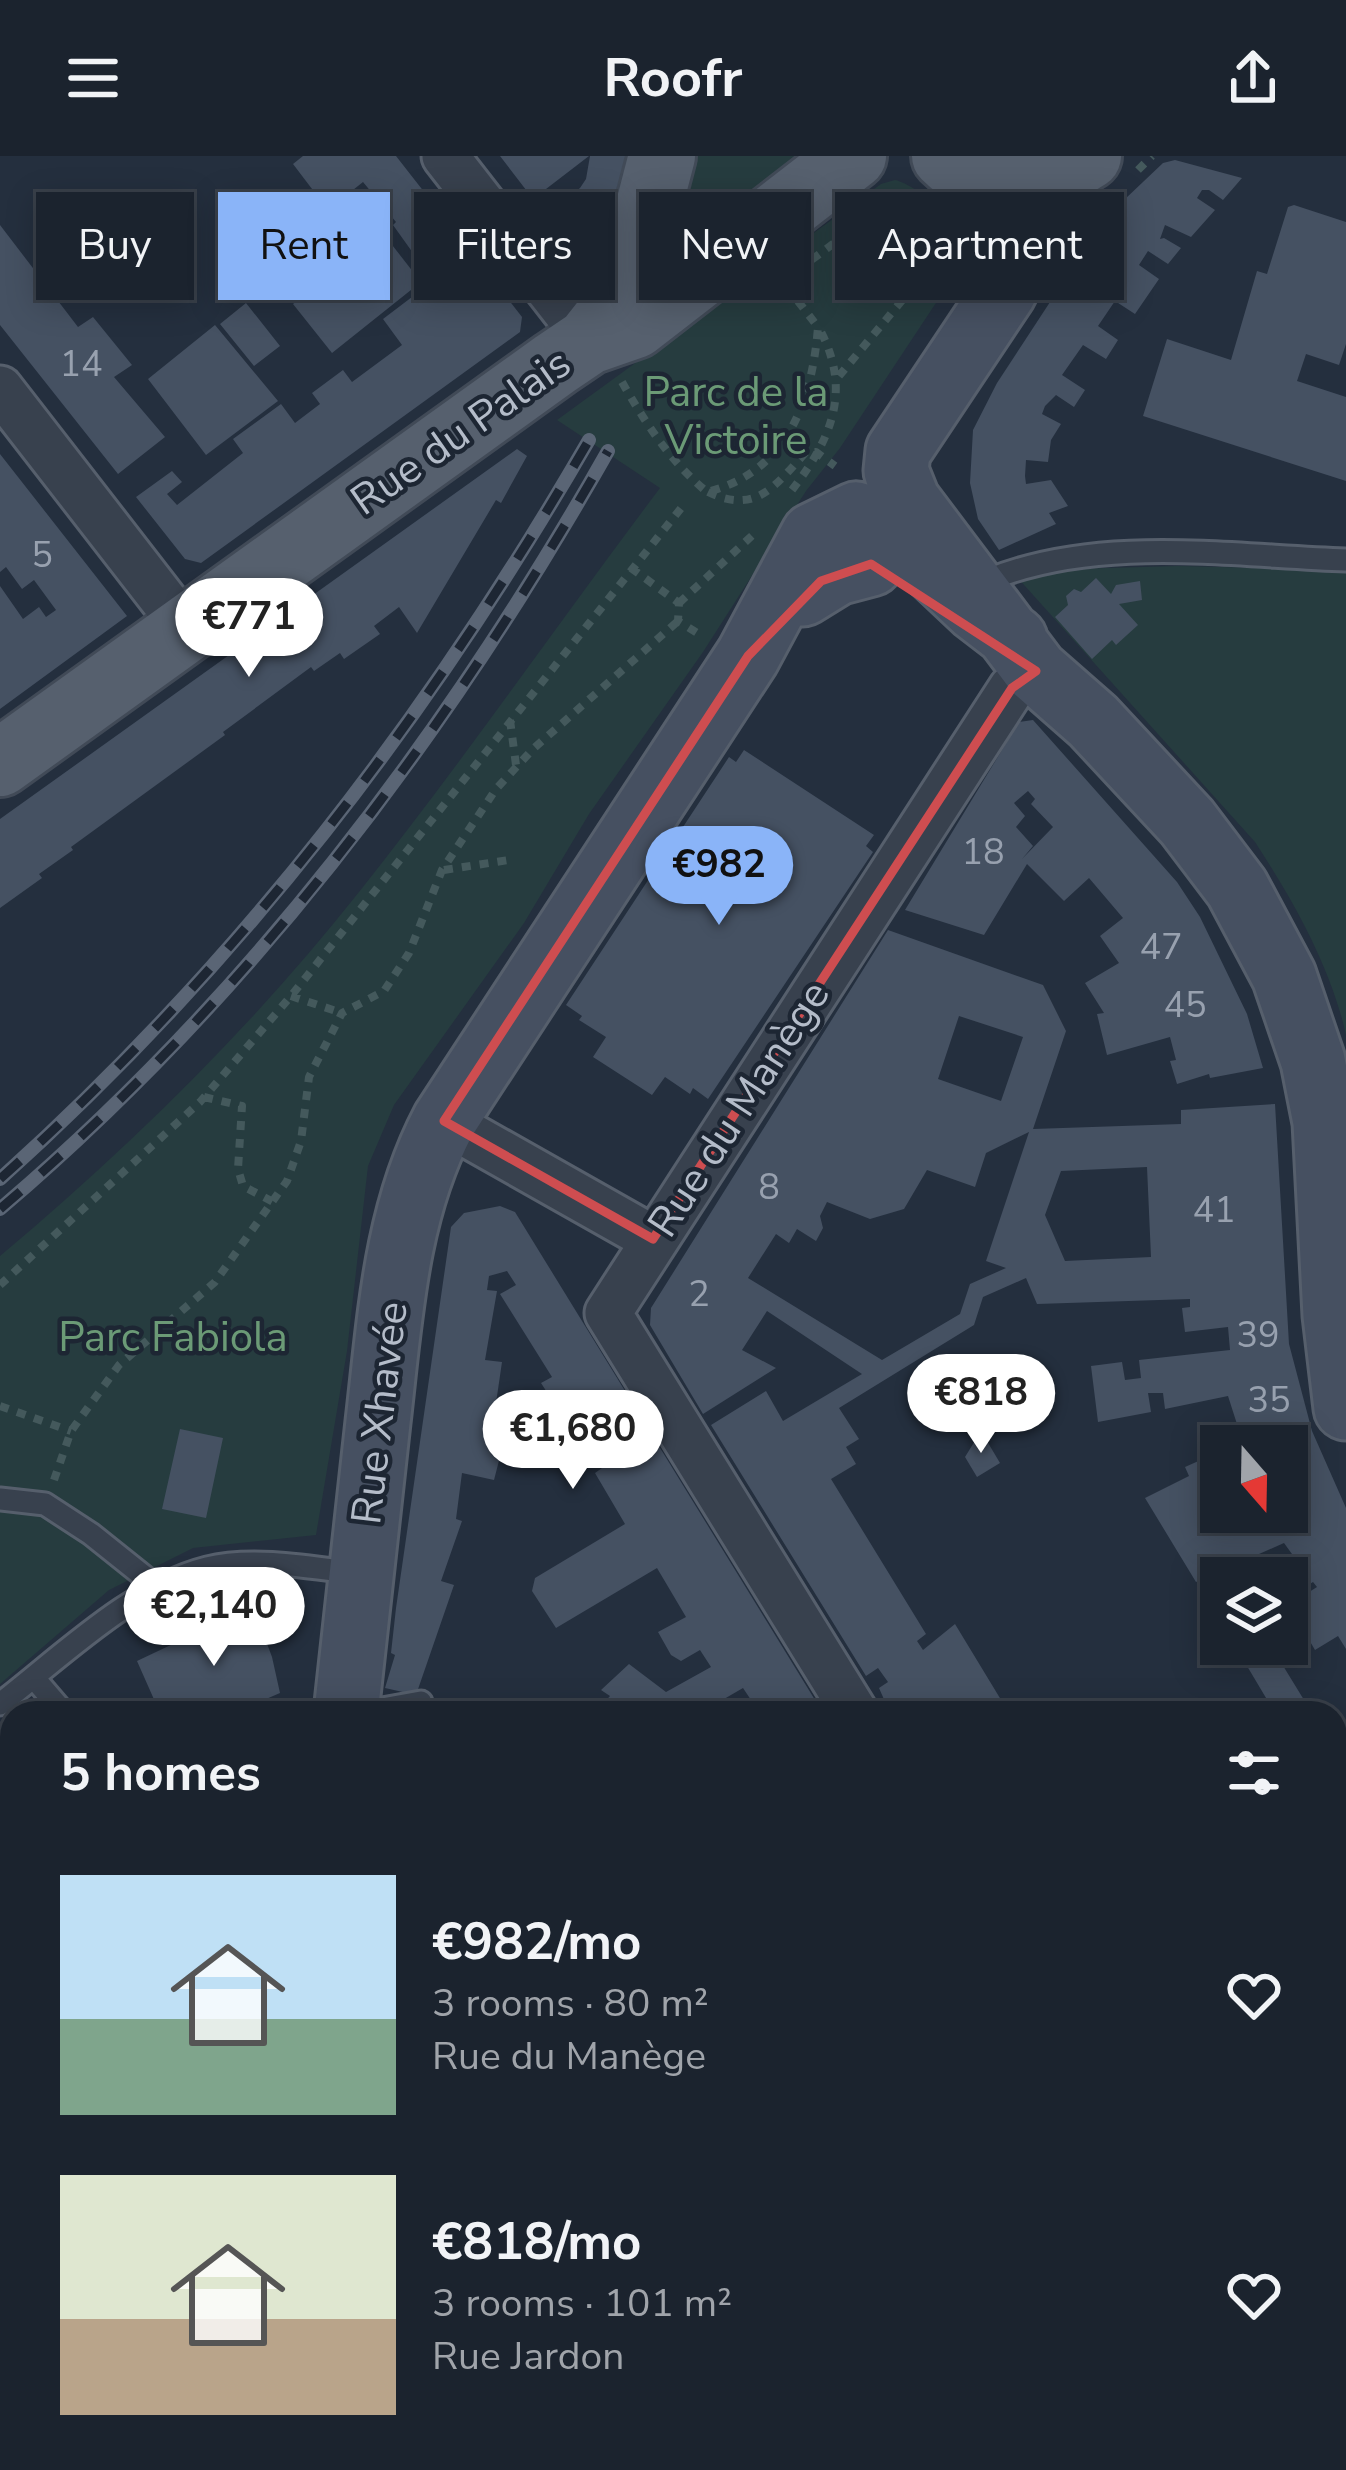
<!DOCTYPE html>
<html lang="en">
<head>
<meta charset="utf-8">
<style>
  body { margin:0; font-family:"Nunito Sans",sans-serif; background:#242b36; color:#f1f3f6; height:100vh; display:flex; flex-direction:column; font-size:45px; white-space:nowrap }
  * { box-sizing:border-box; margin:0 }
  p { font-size:39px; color:#a0a4aa }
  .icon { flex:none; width:66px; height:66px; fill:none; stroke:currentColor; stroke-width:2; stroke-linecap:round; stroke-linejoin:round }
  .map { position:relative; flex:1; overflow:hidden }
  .panel { position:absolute; left:0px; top:1545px; width:1347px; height:771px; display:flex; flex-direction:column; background:#1b232e; border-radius:36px 36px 0 0; box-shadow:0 6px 30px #0003,0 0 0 3px #39404a }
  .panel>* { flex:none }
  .banner { position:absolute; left:36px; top:36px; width:1275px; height:108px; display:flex; gap:24px }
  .needle { width:78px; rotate:160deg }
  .controls { position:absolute; left:1200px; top:1269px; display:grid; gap:24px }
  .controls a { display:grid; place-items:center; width:108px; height:108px; border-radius:0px; background:#1b232e; box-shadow:0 6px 30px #0003,0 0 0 3px #39404a; font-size:60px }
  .price { position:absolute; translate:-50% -102px; padding:0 27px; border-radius:42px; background:#fff; color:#222; font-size:39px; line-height:78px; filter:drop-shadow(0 3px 6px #0008) }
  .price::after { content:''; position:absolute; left:50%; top:72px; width:36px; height:27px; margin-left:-18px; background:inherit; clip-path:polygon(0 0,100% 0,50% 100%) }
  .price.selected { background:#8ab4f8; color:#111 }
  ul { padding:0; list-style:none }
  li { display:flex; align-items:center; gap:36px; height:300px; padding:0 60px }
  li span { display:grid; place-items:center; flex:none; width:336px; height:240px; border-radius:0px; color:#555 }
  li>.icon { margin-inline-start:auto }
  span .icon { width:144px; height:144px; fill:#fffc; stroke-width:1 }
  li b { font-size:51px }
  h2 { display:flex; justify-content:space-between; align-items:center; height:144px; padding:0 60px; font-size:51px }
  .chip { padding:0 42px; border-radius:0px; background:#1b232e; box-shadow:0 6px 30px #0003,0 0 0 3px #39404a; font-size:42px; line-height:108px }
  .chip.selected { background:#8ab4f8; color:#111 }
  header { display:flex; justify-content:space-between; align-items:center; height:156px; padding:0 60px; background:#1b232e; font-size:54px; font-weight:700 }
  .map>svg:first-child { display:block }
</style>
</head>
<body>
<header><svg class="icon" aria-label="menu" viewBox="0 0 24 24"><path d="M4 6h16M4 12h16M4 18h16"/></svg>Roofr<svg class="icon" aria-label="share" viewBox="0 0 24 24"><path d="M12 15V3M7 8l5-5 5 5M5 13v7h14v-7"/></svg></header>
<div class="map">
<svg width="1346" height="2314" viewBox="0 0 1346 2314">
  <rect width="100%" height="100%" fill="#242f3e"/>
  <path fill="#263c3f" d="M688,0h120l-80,56c-46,13 -44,-23 -40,-56z
    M895,24c23,5 73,49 74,73l-129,195 -34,43 -103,161 -114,162 -65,109 -130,182 -26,61 -21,185 -31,184 -123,13 -84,42 -109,94v-428c130,-109 254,-231 359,-364 105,-132 200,-270 301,-404l-103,-68 324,-236z
    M1178,410l168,4v465c-15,-68 -53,-135 -91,-193l-239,-266 18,-6z"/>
  <path fill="#455162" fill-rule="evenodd" d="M303,0h93l126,161 -2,15 -319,231 -16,-4 -49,-62 36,-26 10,11 -15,12 10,11 66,-52 -10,-14 48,-35 14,19 25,-19 -8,-11 31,-23 9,12 50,-37 -19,-26 50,-38 -40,-56 3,-3 -33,-40 -35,28 -35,-46z
    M500,0h89l-56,43z
    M590,0h41l-20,107 -24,3 -41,-50 34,-28 6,-9z
    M1175,4l67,18 -19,22 -14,-10h-7l-5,8 18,12 -24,27 -26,-12 -5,14 4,-1 17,10 -13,16 -20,-13 -9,14 20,14 -24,35 -20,-13 -17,25 20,14 -12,19 -23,-14 -21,30 23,15 -11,17 -18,-12 -11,11 -3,8 19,10 -10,16 -3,22 -22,-2 -1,16 1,8 25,-4 17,26 -19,7 7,11 -57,26 -21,-31 -8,-36 3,-53 24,-47 108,-165 58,-55z
    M1294,49l52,17v122l-7,21 -33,-11 -9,27 49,16v84l-203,-65 24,-77 64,21 26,-89 10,3 21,-67z
    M0,69l78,102 15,-10 39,48 -18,12 51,60 -47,37 -118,-149z
    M382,76l39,50 -89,71 -39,-49z
    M297,80l25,34 -24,18 -24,-35z
    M848,93l1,14 11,21 11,7 26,-3 2,5 -18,5 -26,-10 -11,-23v-14z
    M246,147l34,43 -26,20 -34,-42z
    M215,169l63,76 -72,54 -58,-76z
    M517,293l10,7 -26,47 -5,-3 -79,133 -18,-26 -25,19 6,8 -36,25 -4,-6 -26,18 -3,-4 -88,65 2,3 -154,112 2,3 -34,24 3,4 -42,30v-89z
    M0,298l127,162 -127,93v-123l23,33 16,-12 7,10 10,-7 -22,-30 -12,9 -16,-22 -6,5z
    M1096,422l15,16 5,-9 24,-4 2,19 -23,4 19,21 -22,20 -4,-5 -20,19 -37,-42 13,-12 -2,-9 8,-7 7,3z
    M1033,564l144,162 23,35 47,97 16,54 -53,10 -1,-4 -32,10 -7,-23 6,-1 -6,-23 -63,18 -10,-41 7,-1 -19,-30 34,-20 -19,-27 23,-18 -34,-40 -25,23 -37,-37 -43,71 -79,-25 114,-188zM1028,635l7,8 -4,5 22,23 -31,32 11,-13 -17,-19 9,-11 -11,-13z
    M744,594l130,85 -8,11 7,6 -165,247 -15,-11 -3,6 -25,-17 -13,18 -59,-38 13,-20 -27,-17 3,-4 -16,-11 163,-248 7,5z
    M888,774l155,55 23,46 -33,98 148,-5v-14l94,-6 14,240 23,87 34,77v141l-8,-13 -23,14 -10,-17 -18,11v-38l30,-19 -4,-5 -26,16v-20h-8l11,-7 9,5 6,-4 -21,-29 -88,39 -51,-84 44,-22 -4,-9 36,-16v61h66v-66h-43l-16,-50 -63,13 -2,-16h-15l3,19 -53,10 -7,-56 31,-4 3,18 16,-2 -2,-18 91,-10 -2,-23 -43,5 -3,-24 8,-1v-8l-153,5 -11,-26 -43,19 -9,28 -135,83 20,31 -13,8 10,17 -25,15 95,155 -9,7 6,9 32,-26 54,89h-119l-11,-25 9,-6 -10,-14 -12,8 -155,-251 55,-34 17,30 79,-47 -95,-63 -25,39 34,18 -73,46 -53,-89 1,-17zM959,860l64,21 -22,64 -63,-22zM1029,976l-43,129 20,7 -36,16 -10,30 -78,46 -134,-82 28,-44 13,9 8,-14 19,12 7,-13 -3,-12 7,-14 43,17 34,-10 23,-39 48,17 11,-34zM1147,1011l4,90 -86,4 -20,-46 16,-44z
    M500,1050l15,6 308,501h-94l22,-13 -8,-12 -43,25h-105l15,-17 -9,-6 28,-26 37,28 45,-25 -11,-17 -19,11 -10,-6 -13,-23 28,-15 -29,-49 -101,60 -24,-37 3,-13 90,-54 -30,-51 7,-5 -28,-45 -6,2 -27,-42 11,-6 -52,-83 16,-9 -9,-14 -18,5 -2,14 10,1 -12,69 17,2 -13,89 12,2 -7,27 -32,-7 -6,46 6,2 -21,60 13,4 -38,110 -31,-7 10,-33 -4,-2 5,-45 55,-381 13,-14z
    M180,1273l43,9 -17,80 -44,-9z
    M981,1275l19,32 -23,14 -12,-20z
    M253,1450l19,51 8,36 -46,20h-74l-23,-52z
    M1274,1495l38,62h-37l-28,-47z
    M1335,1595l6,10 5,-3v121l-11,7z
    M1346,1801v101l-5,-8 -6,3v-89z
    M1346,1973v73l-11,6v-72z
    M12,2071v53l-12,-4v-36z
    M12,2131v66l-12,19v-71z
    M45,2304h28l13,10h-49z
    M77,2304h53l16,10h-54z
    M276,2304h47l7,10h-52l3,-3z
    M351,2304h25l10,10h-45z
    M411,2304h41l-7,7 3,3h-25z
    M467,2304h97l-11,10h-98z"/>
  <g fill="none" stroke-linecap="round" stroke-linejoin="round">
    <defs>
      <path id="lane" d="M991,423c109,-44 240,-23 355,-19
        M0,1343l45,5 46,30 65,52
        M34,1522l30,35
        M0,1548c61,-47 132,-117 207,-136 45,-11 102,-1 147,5
        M360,1557l61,-11
        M0,1634l12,15
        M0,1681l7,8 -7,5
        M0,1778l12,15"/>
      <path id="street" d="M445,0l144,185
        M0,233l186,240
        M444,965l209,118
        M855,1557l-247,-400 404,-625 24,-17
        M1335,1773l11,-7
        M1335,2067l11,-6
        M1060,2304l6,10
        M602,2314l11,-10"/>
      <path id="secondary" d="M1053,22l-12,54 -10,8 -27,52 -106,159 -2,20 12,30 128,170 57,50 94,101 50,66 47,88 29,85 12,61 10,193 11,93
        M803,438l34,-21 34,-9
        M346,1557c10,-97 21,-194 32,-291 12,-103 17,-208 66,-301l304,-465 65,-121 43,-21 34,14 86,81 39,30
        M1335,2239l11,-10
        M0,2309l12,-19
        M1253,2314l10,-10
        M1309,2314l11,-10"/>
      <path id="primary" d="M945,0c44,44 97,30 143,0
        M589,185l37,-47 36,-138
        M0,607l555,-399 34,-23 46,-16 218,-169"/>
    </defs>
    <use href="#lane" stroke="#565f6c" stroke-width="27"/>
    <use href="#street" stroke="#565f6c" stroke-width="51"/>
    <use href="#secondary" stroke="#565f6c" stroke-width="69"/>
    <use href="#primary" stroke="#414a57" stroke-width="72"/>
    <path stroke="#44595c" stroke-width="8" stroke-dasharray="9 9" stroke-linecap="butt" d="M1138,14l14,-14
      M861 89a32 32 0 1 1 64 0a32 32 0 1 1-64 0Z
      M783,125l58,-43 25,-13
      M839,220l75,-90 8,-13 -4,-7
      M622,226c24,42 48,79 85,110 80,-20 105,-90 111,-165l-41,-53
      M792,334c41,-53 60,-101 27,-162
      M708,336c48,23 67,-6 98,-40h10l19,14
      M631,412l48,35 -1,18 24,15
      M679,447l76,-70
      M510,564l6,45
      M444,714l65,-10
      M291,840l51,17
      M204,941l38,9 -4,63 5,17 30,16
      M0,1129l200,-183 91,-106 391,-489
      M0,1250l71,25
      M54,1324l17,-49 48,-66 96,-83 72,-101 14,-40 8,-64 33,-64 42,-22 25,-38 33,-83 54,-81 37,-40 145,-128"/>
    <use href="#lane" stroke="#38414e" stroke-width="21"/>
    <use href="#street" stroke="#38414e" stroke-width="45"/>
    <use href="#secondary" stroke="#465061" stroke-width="63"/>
    <use href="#primary" stroke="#56606e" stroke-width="66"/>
    <defs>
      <path id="rail" d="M0,1023c240,-216 428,-461 589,-739
        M0,1053c249,-212 447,-474 608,-758"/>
    </defs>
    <use href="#rail" stroke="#5a6575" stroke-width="14"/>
    <use href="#rail" stroke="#1d2633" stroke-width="9" stroke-dasharray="27" stroke-linecap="butt"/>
  </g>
  <path fill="none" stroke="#ce4d50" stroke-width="9" stroke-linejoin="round" d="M871,408l165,107 -24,17 -359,551 -209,-118 304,-465 73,-75z"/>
  <g text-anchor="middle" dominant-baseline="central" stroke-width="9" stroke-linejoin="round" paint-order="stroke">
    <g font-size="36" fill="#98a1af">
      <text x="81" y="208">14</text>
      <text x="42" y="399">5</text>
      <text x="983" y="696">18</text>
      <text x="1161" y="791">47</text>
      <text x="1185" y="849">45</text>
      <text x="769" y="1031">8</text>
      <text x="1214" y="1054">41</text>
      <text x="699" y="1138">2</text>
      <text x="1258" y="1179">39</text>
      <text x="1269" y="1244">35</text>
    </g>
    <g font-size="42" fill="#6b9a76" stroke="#1d2633">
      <text x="736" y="236">Parc de la<tspan x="736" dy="48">Victoire</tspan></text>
      <text x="173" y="1181">Parc Fabiola</text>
    </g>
    <g font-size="42" fill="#b4bcc9" stroke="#1d2633">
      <text transform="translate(461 276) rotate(-35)">Rue du Palais</text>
      <text transform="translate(739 953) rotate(-57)">Rue du Manège</text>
      <text transform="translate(380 1257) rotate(-83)">Rue Xhavée</text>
    </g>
  </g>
</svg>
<div class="controls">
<a><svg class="needle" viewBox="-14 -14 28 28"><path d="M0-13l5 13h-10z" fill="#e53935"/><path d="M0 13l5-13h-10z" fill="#a0a4aa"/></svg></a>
<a><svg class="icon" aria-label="layers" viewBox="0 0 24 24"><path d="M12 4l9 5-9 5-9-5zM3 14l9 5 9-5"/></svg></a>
</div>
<b class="price" style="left:249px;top:524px">€771</b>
<b class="price selected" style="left:719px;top:772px">€982</b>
<b class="price" style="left:981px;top:1300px">€818</b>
<b class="price" style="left:573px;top:1336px">€1,680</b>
<b class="price" style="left:214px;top:1513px">€2,140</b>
<div class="banner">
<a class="chip">Buy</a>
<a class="chip selected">Rent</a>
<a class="chip">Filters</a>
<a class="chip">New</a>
<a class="chip">Apartment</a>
</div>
<section class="panel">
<h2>5 homes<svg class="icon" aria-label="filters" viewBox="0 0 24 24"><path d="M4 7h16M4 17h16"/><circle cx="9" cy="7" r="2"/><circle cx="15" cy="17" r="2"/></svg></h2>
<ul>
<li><span style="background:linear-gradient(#bfe0f5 60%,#7fa58c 0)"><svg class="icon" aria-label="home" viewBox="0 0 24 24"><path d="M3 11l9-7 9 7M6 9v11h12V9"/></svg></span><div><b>€982/mo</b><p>3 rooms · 80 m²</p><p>Rue du Manège</p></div><svg class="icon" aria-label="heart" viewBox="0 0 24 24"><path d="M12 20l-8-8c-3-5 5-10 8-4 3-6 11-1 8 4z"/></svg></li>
<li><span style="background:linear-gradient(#dfe7d0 60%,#b9a48a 0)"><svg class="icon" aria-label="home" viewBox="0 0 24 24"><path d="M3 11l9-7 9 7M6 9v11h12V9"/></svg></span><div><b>€818/mo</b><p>3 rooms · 101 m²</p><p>Rue Jardon</p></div><svg class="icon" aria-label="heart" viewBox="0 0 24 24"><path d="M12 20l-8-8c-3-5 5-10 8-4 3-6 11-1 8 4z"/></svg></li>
</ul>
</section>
</div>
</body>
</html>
